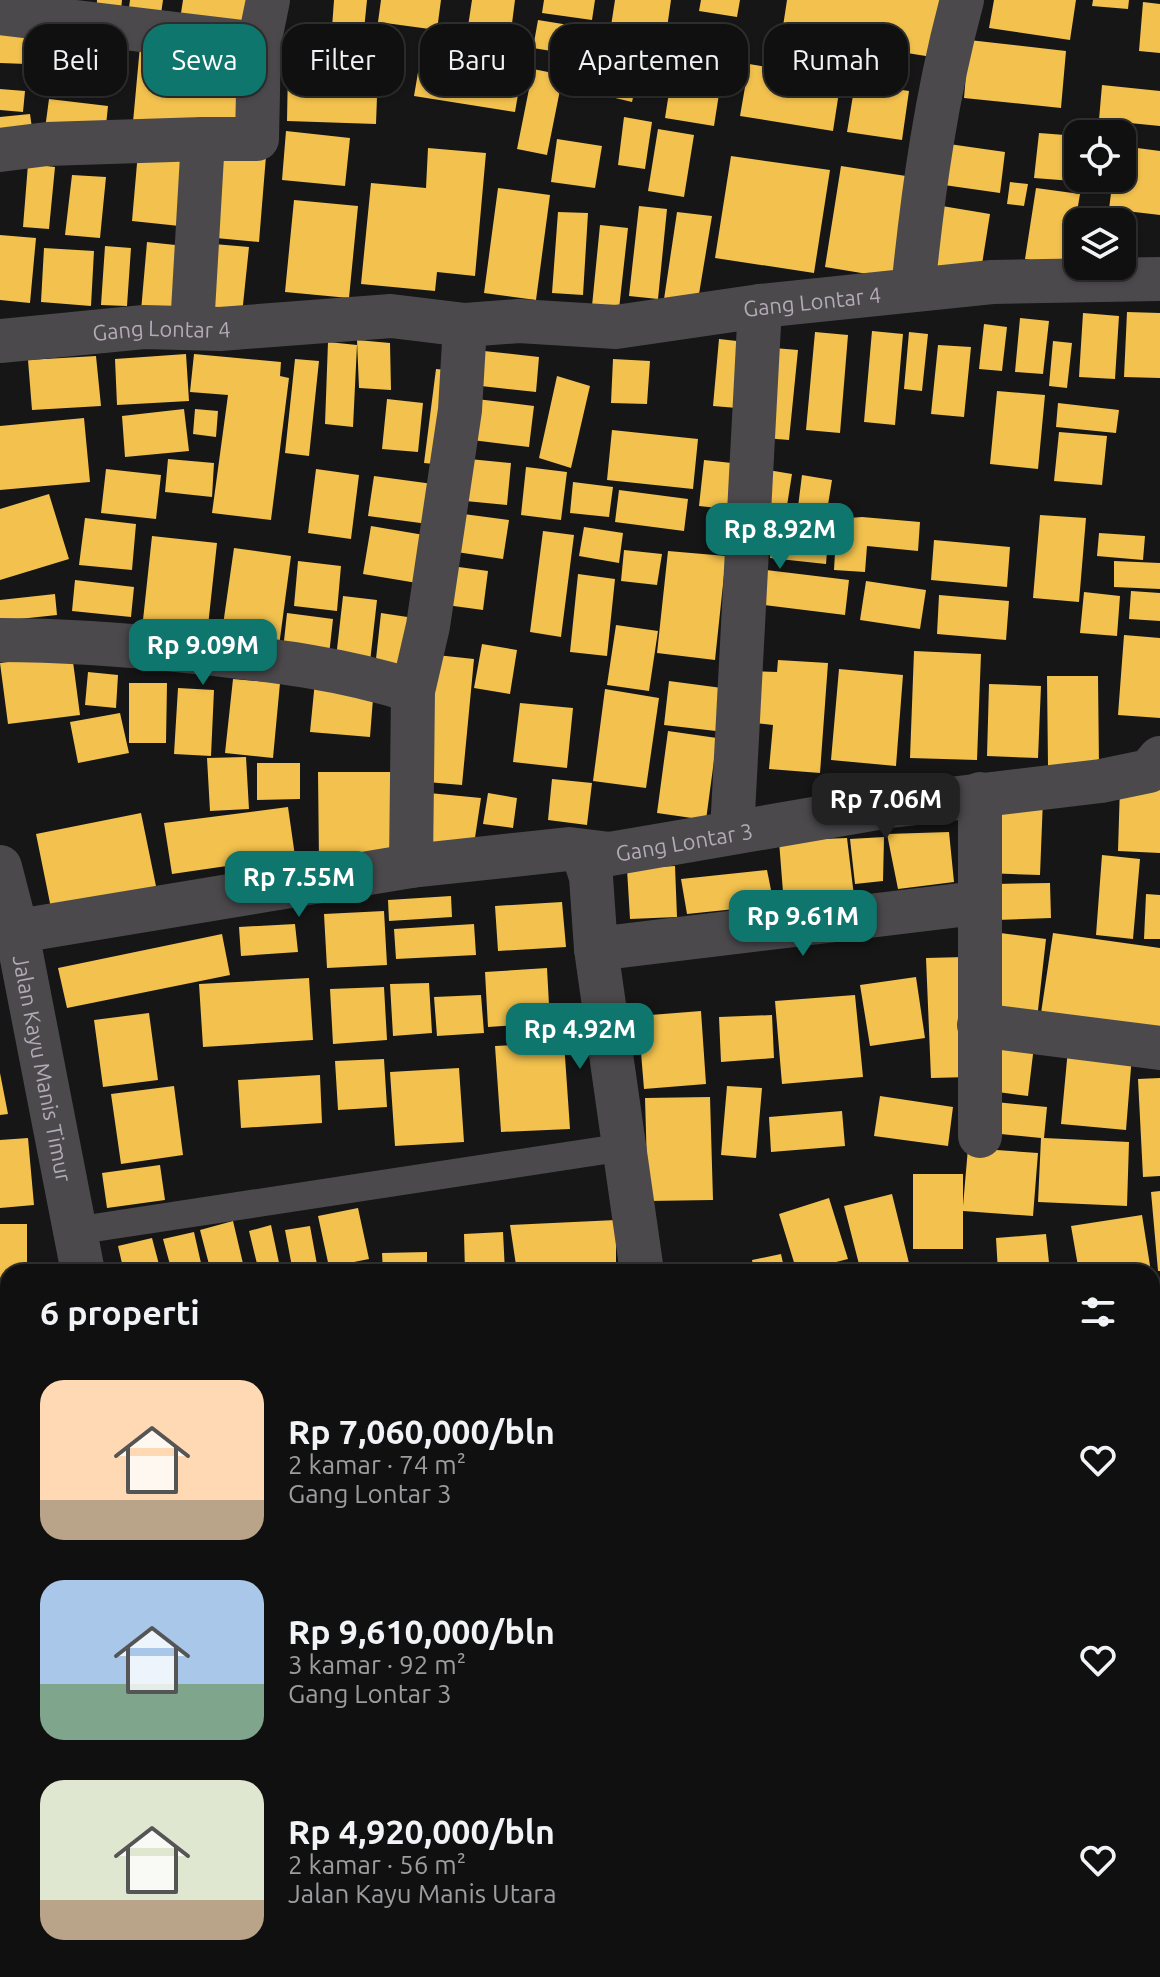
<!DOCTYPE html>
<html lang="id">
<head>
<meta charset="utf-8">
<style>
  body { margin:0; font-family:Ubuntu,sans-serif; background:#191919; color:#f1f3f6; height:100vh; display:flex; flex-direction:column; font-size:30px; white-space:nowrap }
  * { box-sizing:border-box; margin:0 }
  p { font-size:26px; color:#9c9d9f }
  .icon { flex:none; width:44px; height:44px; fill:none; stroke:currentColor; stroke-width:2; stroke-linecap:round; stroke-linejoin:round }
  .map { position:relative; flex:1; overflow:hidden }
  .details { position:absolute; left:0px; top:1264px; width:1160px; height:714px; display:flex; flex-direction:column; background:#101010; border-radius:24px 24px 0 0; box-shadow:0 2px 6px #0004,0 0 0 2px #303030 }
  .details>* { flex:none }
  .guide { position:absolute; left:24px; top:24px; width:1112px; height:72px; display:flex; gap:16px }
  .fabs { position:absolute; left:1064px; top:120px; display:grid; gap:16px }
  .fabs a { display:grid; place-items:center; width:72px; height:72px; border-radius:16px; background:#101010; box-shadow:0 2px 6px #0004,0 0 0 2px #303030; font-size:40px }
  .price { position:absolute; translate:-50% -68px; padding:0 18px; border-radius:16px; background:#0f766e; color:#fff; font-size:26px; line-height:52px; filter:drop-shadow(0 2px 4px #0008) }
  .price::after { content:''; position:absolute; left:50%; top:48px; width:24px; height:18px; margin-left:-12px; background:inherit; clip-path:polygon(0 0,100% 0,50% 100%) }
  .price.current { background:#222; color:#fff }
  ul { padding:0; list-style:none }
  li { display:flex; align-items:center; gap:24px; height:200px; padding:0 40px }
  li span { display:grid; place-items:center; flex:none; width:224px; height:160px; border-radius:24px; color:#555 }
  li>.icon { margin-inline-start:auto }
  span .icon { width:96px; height:96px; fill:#fffc; stroke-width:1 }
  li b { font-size:34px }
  h2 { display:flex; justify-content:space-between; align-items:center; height:96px; padding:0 40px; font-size:34px }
  .chip { padding:0 28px; border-radius:24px; background:#101010; box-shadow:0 2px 6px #0004,0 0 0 2px #303030; font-size:28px; line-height:72px }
  .chip.current { background:#0f766e; color:#fff }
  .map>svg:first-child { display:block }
</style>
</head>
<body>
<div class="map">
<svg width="1160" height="1977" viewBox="0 0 1160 1977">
  <rect width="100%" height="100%" fill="#161616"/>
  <path fill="#222022" d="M1160,1822v155h-470l15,-7h447v-144z"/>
  <path fill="#f2c14e" d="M97,0h25l-2,20 -24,-2z
    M130,0h33l-4,28 -32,-5z
    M183,0h70l-4,24 -68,-11z
    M334,0h33l-3,30 -32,-2z
    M381,0h60l-4,30 -59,-8z
    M472,0h43l-5,39 -43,-6z
    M544,0h51l-3,20 -50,-7z
    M615,0h56l-5,35 -55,-9z
    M701,0h39l-3,17 -38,-6z
    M787,0h154l-9,57 -150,-24z
    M994,0h82l-6,40 -81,-12z
    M1093,0h36l-1,9 -36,-3z
    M1143,2l17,2v49l-21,-2z
    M538,20l37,6 -5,28 -37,-6z
    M0,28l27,1v35l-27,-1z
    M47,35l61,6 -4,55 -62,-6z
    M599,40l45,10 -12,52 -46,-11z
    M969,40l97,11 -5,57 -97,-10z
    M423,43l101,16 -9,53 -101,-16z
    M140,46l109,10 -7,77 -109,-11z
    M749,64l92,15 -8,52 -93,-15z
    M288,67l90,2 -2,55 -89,-3z
    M533,69l30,6 -16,80 -30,-6z
    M855,83l54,8 -7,49 -55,-8z
    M1102,85l58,6v35l-61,-6z
    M670,86l49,8 -5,32 -49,-8z
    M0,89l25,2 -2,21 -23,-2z
    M49,99l59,7 -3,29 -60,-6z
    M30,114l4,28 -34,3v-28z
    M624,117l28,5 -7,47 -27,-4z
    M658,129l36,6 -10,62 -36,-6z
    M286,131l64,7 -5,48 -63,-6z
    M1039,133l39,3 -5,45 -39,-3z
    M557,139l45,7 -7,42 -44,-6z
    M949,144l56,8 -5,41 -56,-8z
    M1122,146l38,5v64l-51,-6 4,-31h9z
    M428,148l58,5 -11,123 -38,-4 -2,19 -74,-7 10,-101 55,5z
    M213,151l53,5 -7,86 -54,-5z
    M138,152l56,6 -5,69 -57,-6z
    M731,156l99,14 -16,103 -99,-15z
    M28,164l27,3 -6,62 -26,-2z
    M841,166l78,12 -15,102 -79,-13z
    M72,175l34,2 -6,61 -35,-3z
    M1010,182l18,2 -4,22 -17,-2z
    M498,188l52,7 -14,105 -52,-7z
    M1036,188l44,6 -12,72 -43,-7z
    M294,200l64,6 -9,92 -64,-6z
    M936,205l54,9 -10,63 -54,-8z
    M639,206l28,3 -9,90 -29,-3z
    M558,212l30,1 -5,82 -31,-2z
    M677,212l35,4 -16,96 -33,-6z
    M600,225l28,3 -9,81 -27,-3z
    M0,235l36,3 -6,65 -30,-3z
    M147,242l38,4 -7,68 -37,-3z
    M214,244l35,3 -8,77 -34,-3z
    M105,246l26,2 -4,58 -26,-1z
    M44,248l50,3 -3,55 -50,-4z
    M1127,312l33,1v65l-36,-1z
    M1083,313l36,3 -4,63 -36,-2z
    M1020,318l29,3 -6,53 -28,-2z
    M984,324l23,3 -5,44 -23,-2z
    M872,331l31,3 -8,91 -31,-3z
    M815,332l33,3 -8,98 -34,-3z
    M909,332l19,2 -6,57 -18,-2z
    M719,339l36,4 -6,66 -36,-3z
    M357,340l33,3 1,47 -32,-2z
    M1053,341l19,2 -5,45 -18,-2z
    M328,342l29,3 -4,82 -28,-3z
    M938,345l33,2 -7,70 -33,-3z
    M762,347l36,3 -9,90 -36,-3z
    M484,351l55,6 -3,35 -55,-6z
    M186,354l3,47 -72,4 -2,-46z
    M194,354l87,8 -1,14 9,2 -18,142 -59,-7 16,-118 -38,-3z
    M96,356l5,50 -69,4 -4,-50z
    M295,359l24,2 -10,95 -24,-3z
    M613,359l37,2 -3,43 -36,-1z
    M436,369l21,2 -12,94 -21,-2z
    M557,376l33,10 -19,82 -32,-10z
    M997,391l48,4 -7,74 -48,-5z
    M468,398l66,8 -5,41 -65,-8z
    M387,399l36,4 -5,49 -36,-3z
    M1058,403l61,7 -3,23 -60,-6z
    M184,409l5,42 -64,6 -3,-41z
    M195,409l23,2 -2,26 -23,-3z
    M84,418l6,64 -90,8v-64z
    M612,430l86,9 -5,50 -86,-9z
    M1059,432l48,4 -5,49 -48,-4z
    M459,458l52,5 -4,42 -52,-5z
    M168,459l46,4 -2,34 -47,-5z
    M704,460l37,4 -5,46 -37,-4z
    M526,467l41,5 -6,48 -40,-5z
    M756,468l36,6 -6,38 -37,-5z
    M106,469l55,6 -5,44 -55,-6z
    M316,469l43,6 -8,64 -43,-6z
    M802,475l30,5 -5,31 -29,-4z
    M374,476l59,8 -5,40 -60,-8z
    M573,482l40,5 -4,30 -39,-4z
    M619,490l69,9 -4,32 -69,-9z
    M49,494l20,65 -69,21v-71z
    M456,513l53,7 -6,39 -53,-8z
    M1040,515l46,3 -7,84 -46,-4z
    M862,517l58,5 -2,29 -51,-5 -2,26 -31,-2 3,-51z
    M85,518l51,6 -4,46 -53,-5z
    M774,523l55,5 -3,36 -56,-6z
    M371,526l53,9 -7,48 -54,-9z
    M584,527l39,6 -4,30 -40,-7z
    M543,531l31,4 -13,102 -31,-5z
    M1099,533l46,3 -2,24 -46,-4z
    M152,536l65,7 -9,83 -65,-6z
    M934,540l76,7 -3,40 -76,-7z
    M234,548l57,8 -12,90 -58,-7z
    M624,550l38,4 -5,31 -36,-4z
    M668,551l58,5 -11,104 -58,-7z
    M298,561l43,5 -4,45 -43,-5z
    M1114,561l46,2v26l-46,-2z
    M444,565l44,6 -5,39 -44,-6z
    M758,569l91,11 -4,35 -90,-11z
    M578,574l37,5 -8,77 -37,-4z
    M75,580l59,7 -3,30 -59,-6z
    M866,581l60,9 -6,39 -60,-9z
    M1131,591l29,2v28l-31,-2z
    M1084,592l36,4 -3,40 -37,-3z
    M55,594l2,21 -57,6v-21z
    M939,595l70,6 -3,39 -69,-6z
    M343,596l34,4 -7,62 -34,-4z
    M287,613l46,6 -4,36 -46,-5z
    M381,613l33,5 -6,53 -33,-3z
    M616,625l42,6 -9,60 -42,-6z
    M1124,635l36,3v80l-42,-3z
    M482,644l35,6 -7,44 -36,-6z
    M914,651l67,3 -4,106 -67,-2z
    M72,654l8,61 -72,9 -8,-61z
    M427,654l47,5 -12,126 -47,-4z
    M778,660l50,3 -8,110 -51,-4 4,-44 -26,-3 4,-51 26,1z
    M839,669l64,6 -7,91 -65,-6z
    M88,672l30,3 -2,33 -31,-3z
    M1047,676h51l1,90h-51z
    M233,679l47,4 -7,75 -48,-5z
    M315,681l59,5 -4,51 -60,-5z
    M669,681l53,7 -6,43 -52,-6z
    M129,683h38l-1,60h-37z
    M989,684l52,2 -3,72 -51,-2z
    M178,688l36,2 -3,66 -37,-2z
    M605,689l54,9 -13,90 -53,-7z
    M520,703l53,5 -6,60 -54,-6z
    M120,713l9,40 -51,10 -8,-41z
    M668,731l49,7 -11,82 -49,-7z
    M246,757l3,52 -39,2 -3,-53z
    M257,763h43v36l-43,1z
    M318,772h73v89h-72z
    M552,779l40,4 -5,42 -39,-5z
    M1120,786l40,1v66l-42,-2z
    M429,793l52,5 -8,53 -51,1z
    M488,793l29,5 -4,30 -30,-4z
    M989,797l54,2 -3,76 -55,-2z
    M288,807l7,49 -123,18 -8,-51z
    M141,813l16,78 -105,22 -16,-79z
    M949,832l5,50 -56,7 -11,-55z
    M884,837l-1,44 -28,3 -5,-45z
    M847,838l7,58 -70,9 -5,-64z
    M1102,855l38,4 -7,80 -37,-4z
    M675,866l2,51 -47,2 -3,-50z
    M767,870l7,35 -87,9 -6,-35z
    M1050,883l1,35 -55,2 -1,-36z
    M1146,894l14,1v44h-16z
    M451,896l1,21 -63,4 -1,-21z
    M562,902l4,45 -68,4 -3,-45z
    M384,911l3,54 -60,3 -3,-54z
    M295,924l3,28 -57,4 -2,-29z
    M474,924l2,31 -80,4 -2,-30z
    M1000,933l46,6 -9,80 -47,-6z
    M1053,933l107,15v82l-119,-17z
    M222,934l8,41 -163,33 -9,-40z
    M965,957l5,120 -39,1 -5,-120z
    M547,968l3,55 -62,4 -3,-55z
    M916,977l9,61 -55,8 -10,-61z
    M309,978l4,62 -110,7 -4,-63z
    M429,983l3,50 -39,3 -3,-52z
    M384,987l3,53 -54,4 -3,-55z
    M481,995l3,38 -47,3 -3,-39z
    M855,995l8,82 -81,7 -7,-83z
    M701,1011l5,73 -62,5 -6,-73z
    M149,1013l9,67 -55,7 -9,-67z
    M772,1015l2,43 -53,4 -2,-45z
    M989,1040l45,6 -6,50 -45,-6z
    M564,1042l6,87 -69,3 -6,-86z
    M1068,1049l64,6 -6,75 -65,-6z
    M384,1059l3,48 -49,3 -3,-49z
    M459,1068l5,74 -69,4 -5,-74z
    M0,1073l8,41 -8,1z
    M320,1075l2,48 -81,5 -3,-48z
    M1160,1078v98l-17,1 -5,-98z
    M174,1086l9,69 -62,9 -10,-70z
    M727,1086l35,2 -6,70 -35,-3z
    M880,1096l73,11 -5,39 -74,-10z
    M710,1097l3,103 -65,1 -3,-103z
    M985,1101l62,6 -3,31 85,4 -2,64 -89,-4 3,-64 -60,-6z
    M842,1111l3,35 -74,6 -2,-35z
    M28,1138l6,67 -34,3v-68z
    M968,1148l70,5 -5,63 -70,-5v38h-50v-75h50v32z
    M160,1165l5,35 -58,8 -5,-35z
    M1160,1191v80h-2l-7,-79z
    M892,1194l17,69 -48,9 -17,-66z
    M829,1198l19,61 -51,13 -18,-58z
    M358,1208l11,51 -40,8 -11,-51z
    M1142,1215l9,57h-72l-8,-46z
    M616,1220v52h-99l-7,-47z
    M233,1221l12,51h-34l-11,-42z
    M0,1224h27v48h-19v22h-8z
    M271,1225l10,47h-22l-10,-41z
    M310,1226l8,44 -25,2 -8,-42z
    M194,1232l9,40h-31l-9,-33z
    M503,1232l2,40h-40l-1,-38z
    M1046,1234l4,38h-52l-2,-34z
    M152,1238l9,34h-37l-6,-26z
    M427,1252v20h-44l-1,-19z
    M781,1254l4,18h-31l-2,-12z
    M968,1262l2,10h-37l-1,-3z
    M1152,1289l6,27 -6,1z
    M0,1316l8,1 -6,41h-2z
    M0,1534l8,1v45l-8,-1z
    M0,1595h8v60h-8z
    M0,1668h8v99l-8,-1z
    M0,1779l8,1v149l-8,3z"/>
  <path fill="#e4572e" d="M1152,1853l8,14v77l-8,4z
    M725,1970h53l3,7h-54z
    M787,1970h41l3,7h-42z
    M833,1970h37l-17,7h-17z
    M915,1970h86l4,7h-86z"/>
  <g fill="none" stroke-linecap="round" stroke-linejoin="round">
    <path stroke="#4d4a4d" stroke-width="5" stroke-dasharray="4 6" stroke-linecap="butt" d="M261,1977l15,-7"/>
    <path stroke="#4b494c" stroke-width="28" d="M74,1231l551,-84
      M195,1977l15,-7
      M338,1977l14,-7"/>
    <g stroke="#4b494c" stroke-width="44">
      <path d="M0,13l259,31"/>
      <path d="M0,150l47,-6 156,-5"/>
      <path d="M913,290c10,-99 23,-194 49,-290"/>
      <path d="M192,328l11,-189h54l2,-95 9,-44"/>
      <path id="s1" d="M0,341l144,-14 76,2 171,-13 74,9 54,-4 97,6 144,-21 232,-24 168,-3"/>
      <path d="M0,640c66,0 130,5 196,12 75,8 145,16 217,39"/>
      <path d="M980,794v342"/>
      <path d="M732,832l28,-526"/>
      <path d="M583,852l8,25 5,72 46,323"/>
      <path d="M411,866l2,-175 15,-65 32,-216 5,-85"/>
      <path id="s2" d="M0,934l411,-68 158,-17 41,5 273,-47 218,-26 48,-10 11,-13"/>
      <path d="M596,949l364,-44"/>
      <path d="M979,1025l181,23"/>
      <path d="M0,1488h8"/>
    </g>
    <path stroke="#4b494c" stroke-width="44" id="s3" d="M0,867l17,66 66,339"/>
    <path stroke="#4c4a4d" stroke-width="44" d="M1152,1441l8,-4
      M1152,1523l8,-4
      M1152,1608l8,-4
      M1152,1700l8,-4
      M0,1974l8,-4
      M122,1977l15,-7
      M428,1977l15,-7
      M565,1977l15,-7"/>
  </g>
  <g text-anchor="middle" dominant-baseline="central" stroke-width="8" stroke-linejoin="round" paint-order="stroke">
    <g font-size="22" fill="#b4a9b6" stroke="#121112">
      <text stroke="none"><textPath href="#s1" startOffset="816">Gang Lontar 4</textPath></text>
      <text stroke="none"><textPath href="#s1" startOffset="162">Gang Lontar 4</textPath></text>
      <text stroke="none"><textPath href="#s2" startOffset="692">Gang Lontar 3</textPath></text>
      <text stroke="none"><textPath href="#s3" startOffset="206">Jalan Kayu Manis Timur</textPath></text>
    </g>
  </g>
</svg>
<div class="fabs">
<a><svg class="icon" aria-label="locate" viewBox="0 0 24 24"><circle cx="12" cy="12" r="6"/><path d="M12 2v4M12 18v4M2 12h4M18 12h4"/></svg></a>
<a><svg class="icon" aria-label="layers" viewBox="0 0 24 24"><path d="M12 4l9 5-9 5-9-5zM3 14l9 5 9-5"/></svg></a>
</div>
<b class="price" style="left:780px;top:571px">Rp 8.92M</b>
<b class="price" style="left:203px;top:687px">Rp 9.09M</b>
<b class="price current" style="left:886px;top:841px">Rp 7.06M</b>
<b class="price" style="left:299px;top:919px">Rp 7.55M</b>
<b class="price" style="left:803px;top:958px">Rp 9.61M</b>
<b class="price" style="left:580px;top:1071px">Rp 4.92M</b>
<div class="guide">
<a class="chip">Beli</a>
<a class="chip current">Sewa</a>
<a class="chip">Filter</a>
<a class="chip">Baru</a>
<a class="chip">Apartemen</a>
<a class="chip">Rumah</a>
</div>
<section class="details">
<h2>6 properti<svg class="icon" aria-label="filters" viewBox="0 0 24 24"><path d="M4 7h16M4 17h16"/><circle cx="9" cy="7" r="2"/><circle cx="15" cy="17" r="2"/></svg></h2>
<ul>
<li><span style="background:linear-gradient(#ffd9b3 75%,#b9a48a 0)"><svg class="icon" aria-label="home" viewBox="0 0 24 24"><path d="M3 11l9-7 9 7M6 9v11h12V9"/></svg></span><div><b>Rp 7,060,000/bln</b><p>2 kamar · 74 m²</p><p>Gang Lontar 3</p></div><svg class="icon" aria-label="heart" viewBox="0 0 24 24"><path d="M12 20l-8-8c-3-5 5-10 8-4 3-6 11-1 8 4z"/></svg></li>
<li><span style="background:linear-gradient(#a9c7e8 65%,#7fa58c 0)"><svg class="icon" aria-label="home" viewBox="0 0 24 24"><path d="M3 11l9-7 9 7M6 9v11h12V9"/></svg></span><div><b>Rp 9,610,000/bln</b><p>3 kamar · 92 m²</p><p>Gang Lontar 3</p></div><svg class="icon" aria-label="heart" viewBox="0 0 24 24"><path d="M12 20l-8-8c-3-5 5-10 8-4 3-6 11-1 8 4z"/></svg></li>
<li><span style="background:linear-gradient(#dfe7d0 75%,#b9a48a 0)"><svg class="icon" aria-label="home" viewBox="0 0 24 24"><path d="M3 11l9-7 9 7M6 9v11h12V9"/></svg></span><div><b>Rp 4,920,000/bln</b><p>2 kamar · 56 m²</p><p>Jalan Kayu Manis Utara</p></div><svg class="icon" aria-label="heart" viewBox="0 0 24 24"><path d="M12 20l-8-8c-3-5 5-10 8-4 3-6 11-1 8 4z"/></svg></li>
</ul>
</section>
</div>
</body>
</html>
